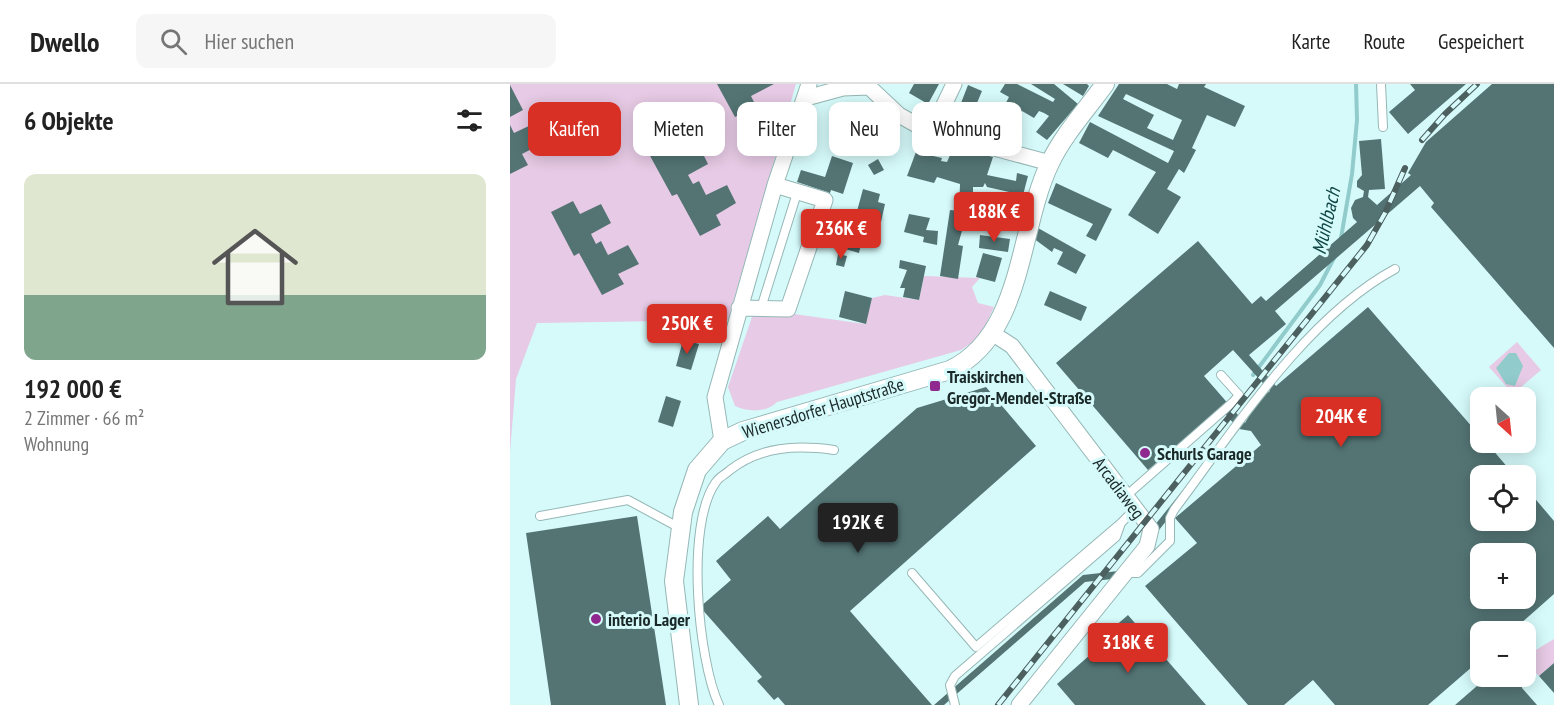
<!DOCTYPE html>
<html lang="de">
<head>
<meta charset="utf-8">
<style>
  body { margin:0; font-family:"PT Sans Narrow",sans-serif; background:#f6f6f6; color:#222; height:100vh; display:flex; flex-direction:column; font-size:22px; white-space:nowrap }
  * { box-sizing:border-box; margin:0 }
  p { font-size:20px; color:#767676 }
  .icon { flex:none; width:33px; height:33px; fill:none; stroke:currentColor; stroke-width:2; stroke-linecap:round; stroke-linejoin:round }
  .map { position:relative; flex:1; overflow:hidden }
  .side { display:flex; flex-direction:column; background:#fff; width:510px }
  .side>* { flex:none }
  .hud { position:absolute; left:18px; top:18px; width:570px; height:54px; display:flex; gap:12px }
  .needle { width:39px; rotate:153deg }
  .fabs { position:absolute; left:960px; top:303px; display:grid; gap:12px }
  .fabs a { display:grid; place-items:center; width:66px; height:66px; border-radius:12px; background:#fff; box-shadow:0 3px 15px #0003; font-size:30px }
  .price { position:absolute; translate:-50% -51px; padding:0 14px; border-radius:6px; background:#d93025; color:#fff; font-size:20px; line-height:39px; filter:drop-shadow(0 2px 3px #0008) }
  .price::after { content:''; position:absolute; left:50%; top:36px; width:18px; height:14px; margin-left:-9px; background:inherit; clip-path:polygon(0 0,100% 0,50% 100%) }
  .price.selected { background:#222; color:#fff }
  ul { padding:0; list-style:none }
  li { display:grid; align-content:center; gap:12px; height:318px; padding:0 24px }
  li span { display:grid; place-items:center; height:186px; border-radius:12px; color:#555 }
  li>.icon { margin-inline-start:auto }
  span .icon { width:108px; height:108px; fill:#fffc; stroke-width:1 }
  li b { font-size:26px }
  h2 { display:flex; justify-content:space-between; align-items:center; height:72px; padding:0 24px; font-size:26px }
  .chip { padding:0 21px; border-radius:12px; background:#fff; box-shadow:0 3px 15px #0003; font-size:21px; line-height:54px }
  .chip.selected { background:#d93025; color:#fff }
  header { display:flex; align-items:center; gap:36px; box-sizing:border-box; height:84px; padding:0 30px; background:#fff; border-bottom:2px solid #e0e0e0 }
  header strong { font-size:28px }
  nav { display:flex; gap:33px; margin-inline-start:auto; font-size:21px }
  .search { width:420px; height:54px; background:#f6f6f6; display:flex; align-items:center; gap:15px; box-sizing:border-box; padding:0 21px; border-radius:12px; color:#767676; font-size:22px }
  main { display:flex; flex:1; min-height:0 }
  .map>svg:first-child { display:block }
</style>
</head>
<body>
<header>
<strong>Dwello</strong>
<div class="search"><svg class="icon" aria-label="search" viewBox="0 0 24 24"><circle cx="10" cy="10" r="6"/><path d="M15 15l6 6"/></svg>Hier suchen</div>
<nav><a>Karte</a><a>Route</a><a>Gespeichert</a></nav>
</header>
<main>
<section class="side">
<h2>6 Objekte<svg class="icon" aria-label="filters" viewBox="0 0 24 24"><path d="M4 7h16M4 17h16"/><circle cx="9" cy="7" r="2"/><circle cx="15" cy="17" r="2"/></svg></h2>
<ul>
<li><span style="background:linear-gradient(#dfe7d0 65%,#7fa58c 0)"><svg class="icon" aria-label="home" viewBox="0 0 24 24"><path d="M3 11l9-7 9 7M6 9v11h12V9"/></svg></span><div><b>192 000 €</b><p>2 Zimmer · 66 m²</p><p>Wohnung</p></div></li>
</ul>
</section>
<div class="map">
<svg width="1044" height="621" viewBox="0 0 1044 621">
  <rect width="100%" height="100%" fill="#d6fafa"/>
  <path fill="#e7cae5" d="M0,0h286l-68,236 -191,3 -21,56 -6,73z
    M414,192l56,2 -8,9 6,16 16,4 -14,30 -19,13 -184,52c-10,11 -30,10 -42,4l-7,-19 25,-73h41l71,10 7,-26 13,-3 34,5z
    M1007,258l24,28 -28,24 -24,-27z
    M1044,555v24l-15,13 -11,-11 -2,-9z"/>
  <path fill="#91cbcb" d="M999,269h7l7,13 -8,20 -9,-2 -10,-16z"/>
  <g fill="none" stroke-linecap="round" stroke-linejoin="round">
    <path stroke="#91cbcb" stroke-width="4" d="M831,154l11,-64 5,-54 -1,-36
      M743,291l67,-90 15,-29"/>
  </g>
  <path fill="#547474" fill-rule="evenodd" d="M207,0h57l-23,12 5,10 -21,11z
    M404,0h25l-11,20 -19,-11z
    M495,0h12l36,18 2,-3 -24,-15h23l24,20 -31,36 -11,-8 13,-16 -5,-3 -5,-2 -5,7 -12,-7 -7,13 -16,-8 10,-19 -9,-5z
    M553,0h24l2,2 -6,10z
    M609,0h48l10,5 2,-5h27l-2,3 41,19 -10,21 -28,-12 -15,33 4,2 -12,23 -5,-4 -12,20 14,8 -23,37 -30,-19 28,-43 -43,-22 -5,8 -29,-15 11,-21 78,41 6,-12 -76,-35zM616,10l56,26 -9,20 -26,-12 7,-13 -31,-16z
    M900,0h56l-58,50 -19,-22 26,-22z
    M982,0h62v264l-123,-141 3,-4 -14,-17 -145,125 11,13 -37,31 27,31 92,-79 112,129v6h6l29,34h-35v44h46v-32l28,33v73l-43,38h-31v28l-52,45h-93l-22,-25 -29,25h-36l-103,-119 52,-43 -22,-25 86,-73 -10,-14 -12,-2 -118,149 -36,4 -141,123h-10l149,-130 35,-4 117,-146 -15,-17 -72,62 -92,-107 142,-122 54,63 9,-8 5,5 91,-79 -4,-4 -2,-10 4,-8 8,-3 1,-6 -7,-4v-6l5,-6 -3,-34 22,-2 4,50 -16,1 -1,7 9,8 34,-30 -3,-2 18,-31zM723,266l37,41 -11,8 -14,24 -41,-47zM970,470h46v44h-46z
    M0,1l13,25 -13,7z
    M458,1l14,6 -8,19 43,17 -5,10 -56,-21z
    M357,22l13,13 -9,9 -13,-12z
    M23,40l10,19 -21,11 6,11 -18,9v-49l4,8z
    M161,58l7,13 20,-11 10,20 -20,11 5,9 6,-3 7,14 21,-10 9,18 -20,12 5,10 -21,11 -23,-42 -5,2 -23,-42z
    M444,62l39,11 -6,18 29,6 1,-8 11,3 -5,19 -36,-8 -2,-4 -2,4h-10v14l45,14 -1,11 -50,-13 -9,32 5,1 -5,33 -18,-3 10,-66 9,1 1,-27 -23,-7 -3,6 -27,-7 9,-24 26,6 -1,3 6,1z
    M322,72l21,7 -10,31 -12,-4 -1,3 -33,-11 4,-12 24,7z
    M368,75l6,11 -10,5 -6,-10z
    M546,99l56,26 -16,32 -10,-5 7,-12 -45,-21z
    M353,105l17,5 -2,8 7,2 -4,18 -25,-7z
    M63,117l7,13 21,-10 10,19 -20,11 5,10 5,-3 7,14 20,-10 11,19 -21,10 6,10 -22,11 -23,-42 -5,3 -23,-44z
    M399,130l21,4 -4,12 12,1 -1,14 -14,-3 1,-5 -20,-5z
    M528,144l48,27 -10,19 -19,-10 6,-12 -9,-4 -2,4 -19,-14z
    M333,145l20,6 -4,18 -21,-6z
    M470,151l30,4 -2,13 -29,-4z
    M473,169l19,5 -7,24 -19,-5z
    M328,170l9,2 -3,11 -8,-2z
    M390,176l26,6 -7,34 -16,-3 2,-9h-5l7,-18 -8,-2z
    M335,207l27,7 -6,26 -27,-7z
    M540,207l37,16 -6,14 -37,-16z
    M173,256l16,4 -8,26 -15,-4z
    M476,303l50,59 -186,165 82,94h-147l-7,-8 -4,3 -17,-19 5,-4 -62,-70 31,-27 -15,-19 52,-45 12,13 137,-121z
    M156,312l15,5 -8,26 -15,-5z
    M127,432l29,189h-115l-25,-172z
    M618,531l24,28 54,62h-131l-18,-21 59,-52 -3,-4z
    M1044,579v30l-15,-17z
    M971,592h46l-6,8 1,4 15,17h-82l22,-19 -3,-4z"/>
  <g fill="none" stroke-linecap="round" stroke-linejoin="round">
    <defs>
      <path id="service" d="M871,0l2,43
        M251,224l36,-115
        M616,412l107,-94 6,-7 -18,-20
        M30,432l88,-16 52,28
        M402,489l64,74 145,-124
        M615,489h13l32,-32v-23l4,-8c60,-80 132,-193 221,-241
        M209,621c-21,-45 -34,-181 -3,-223 3,-5 10,-8 14,-12 31,-24 67,-25 104,-20
        M445,621l-5,-20 5,-9 161,-139 5,-14 14,-14"/>
      <path id="minor" d="M356,0l33,31 25,14 126,34
        M296,14l37,-10 26,-1
        M422,46l22,-46
        M229,224l49,1 37,-109 -50,-15
        M482,249l20,13 139,183 -4,17 -128,159
        M212,357l-7,-44 4,-14 56,-198 34,-101"/>
      <path id="tertiary" d="M179,621l-15,-124 9,-69 14,-42 25,-29 21,-10 207,-61c74,-35 68,-141 100,-207 13,-28 37,-54 55,-79"/>
    </defs>
    <use href="#service" stroke="#95b7b6" stroke-width="10"/>
    <use href="#minor" stroke="#95b7b6" stroke-width="17"/>
    <use href="#tertiary" stroke="#95b7b6" stroke-width="20"/>
    <use href="#service" stroke="#fff" stroke-width="8"/>
    <use href="#minor" stroke="#fff" stroke-width="15"/>
    <use href="#tertiary" stroke="#fff" stroke-width="18"/>
    <defs>
      <path id="rail" d="M912,56l23,-26 32,-30
        M488,621l369,-460 18,-32 20,-45"/>
    </defs>
    <use href="#rail" stroke="#4c6060" stroke-width="6"/>
    <use href="#rail" stroke="#d6fafa" stroke-width="4" stroke-dasharray="11" stroke-linecap="butt"/>
  </g>
  <g fill="#90298f" stroke="#d6fafa" stroke-width="2">
    <rect x="419" y="296" width="12" height="12" rx="3"/>
    <circle cx="635" cy="369" r="6"/>
    <circle cx="86" cy="535" r="6"/>
  </g>
  <g text-anchor="middle" dominant-baseline="central" stroke-width="6" stroke-linejoin="round" paint-order="stroke">
    <g font-size="18" font-weight="bold" fill="#1a2828" stroke="#d6fafa" text-anchor="start">
      <text x="437" y="292">Traiskirchen<tspan x="437" dy="21">Gregor-Mendel-Straße</tspan></text>
      <text x="647" y="369">Schurls Garage</text>
      <text x="98" y="535">interio Lager</text>
    </g>
    <g font-size="18" fill="#1a2828" stroke="#d6fafa">
      <text transform="translate(313 324) rotate(-17)">Wienersdorfer Hauptstraße</text>
      <text transform="translate(609 404) rotate(53)">Arcadiaweg</text>
    </g>
    <g font-size="20" font-style="italic" fill="#0f4545" stroke="#d6fafa">
      <text transform="translate(816 137) rotate(-77)">Mühlbach</text>
    </g>
  </g>
</svg>
<div class="fabs">
<a><svg class="needle" viewBox="-14 -14 28 28"><path d="M0-13l5 13h-10z" fill="#e53935"/><path d="M0 13l5-13h-10z" fill="#767676"/></svg></a>
<a><svg class="icon" aria-label="locate" viewBox="0 0 24 24"><circle cx="12" cy="12" r="6"/><path d="M12 2v4M12 18v4M2 12h4M18 12h4"/></svg></a>
<a>+</a>
<a>−</a>
</div>
<b class="price" style="left:484px;top:159px">188K €</b>
<b class="price" style="left:331px;top:176px">236K €</b>
<b class="price" style="left:177px;top:271px">250K €</b>
<b class="price" style="left:831px;top:364px">204K €</b>
<b class="price selected" style="left:348px;top:470px">192K €</b>
<b class="price" style="left:618px;top:590px">318K €</b>
<div class="hud">
<a class="chip selected">Kaufen</a>
<a class="chip">Mieten</a>
<a class="chip">Filter</a>
<a class="chip">Neu</a>
<a class="chip">Wohnung</a>
</div>
</div>
</main>
</body>
</html>
